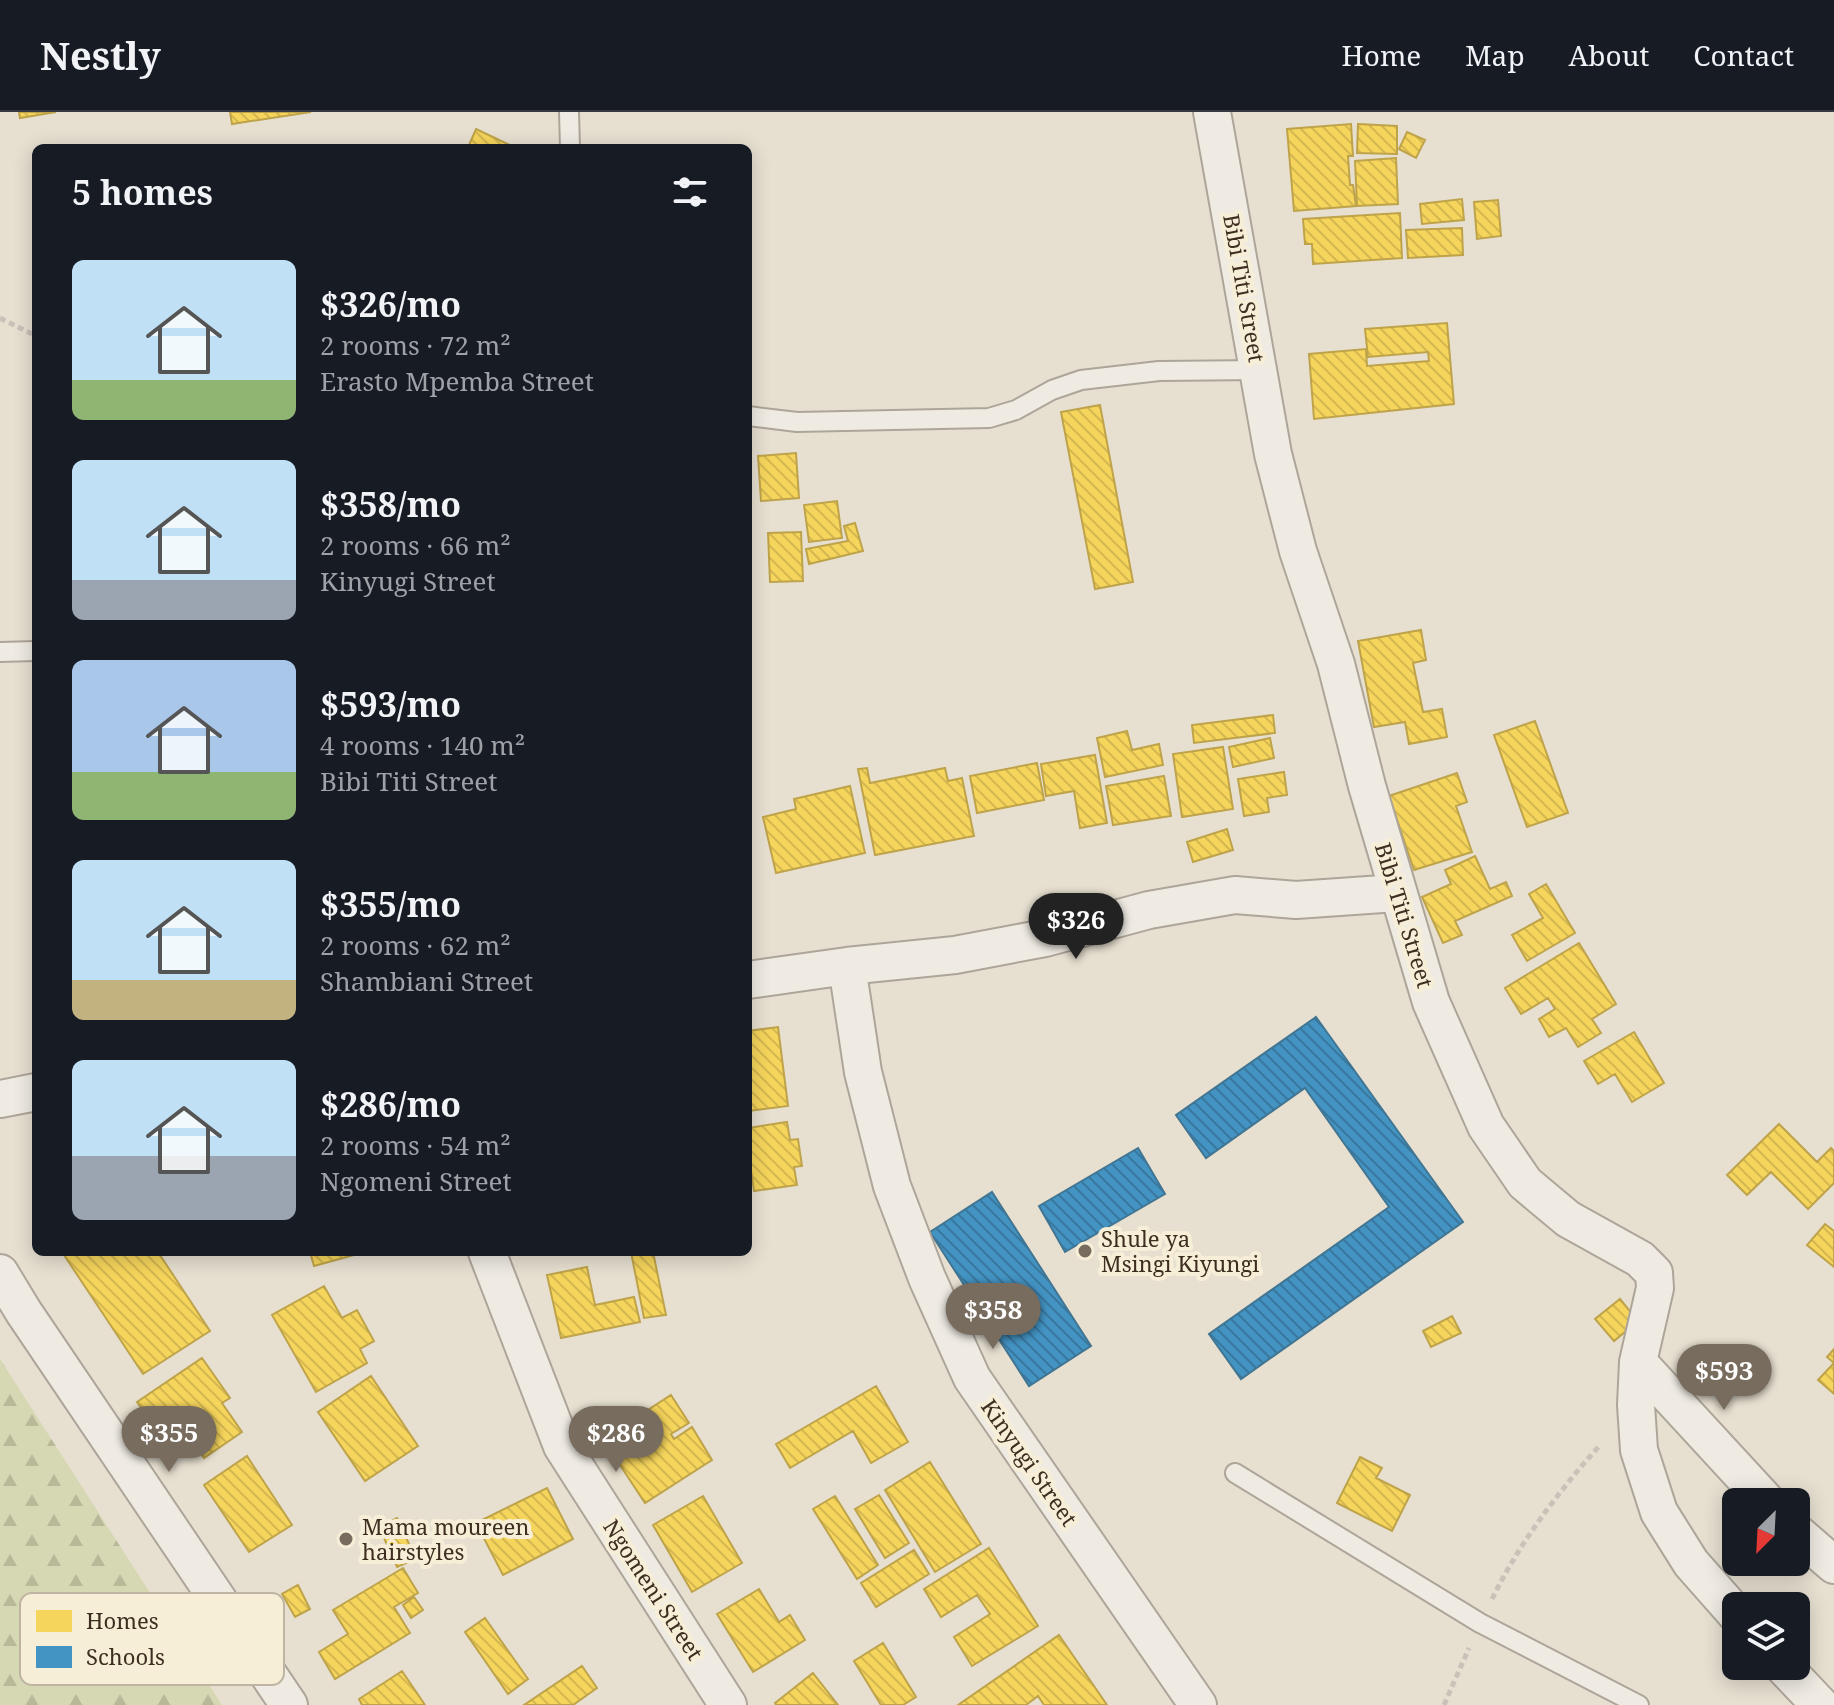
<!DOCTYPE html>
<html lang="en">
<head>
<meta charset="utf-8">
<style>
  body { margin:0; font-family:"Noto Serif",serif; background:#20242c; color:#f1f3f6; height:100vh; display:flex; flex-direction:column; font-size:30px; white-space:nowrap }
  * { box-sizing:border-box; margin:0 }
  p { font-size:26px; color:#9ea1a6 }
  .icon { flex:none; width:44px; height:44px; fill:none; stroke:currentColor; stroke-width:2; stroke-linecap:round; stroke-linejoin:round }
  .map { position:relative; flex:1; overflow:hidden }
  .panel { position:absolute; left:32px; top:32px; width:720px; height:1112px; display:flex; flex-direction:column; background:#171b24; border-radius:12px; box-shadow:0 4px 20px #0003 }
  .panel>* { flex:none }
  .needle { width:52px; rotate:204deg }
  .controls { position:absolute; left:1722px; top:1376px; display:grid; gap:16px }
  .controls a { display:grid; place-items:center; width:88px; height:88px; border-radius:12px; background:#171b24; box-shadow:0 4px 20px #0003; font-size:40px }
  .price { position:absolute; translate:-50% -68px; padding:0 18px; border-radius:28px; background:#786c5e; color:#fff; font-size:26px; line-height:52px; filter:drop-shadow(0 2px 4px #0008) }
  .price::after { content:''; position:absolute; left:50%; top:48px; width:24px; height:18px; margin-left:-12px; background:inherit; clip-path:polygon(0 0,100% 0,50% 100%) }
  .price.current { background:#222; color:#fff }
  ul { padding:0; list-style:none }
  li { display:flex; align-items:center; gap:24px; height:200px; padding:0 40px }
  li span { display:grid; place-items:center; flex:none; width:224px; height:160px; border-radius:12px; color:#555 }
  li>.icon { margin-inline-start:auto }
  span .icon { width:96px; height:96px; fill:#fffc; stroke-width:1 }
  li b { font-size:34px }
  h2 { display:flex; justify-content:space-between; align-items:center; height:96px; padding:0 40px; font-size:34px }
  header { display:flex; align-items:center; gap:48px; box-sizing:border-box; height:112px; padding:0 40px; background:#171b24; border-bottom:2px solid #363941 }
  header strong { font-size:38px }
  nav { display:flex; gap:44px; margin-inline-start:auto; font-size:28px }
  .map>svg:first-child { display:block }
</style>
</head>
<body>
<header>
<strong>Nestly</strong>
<nav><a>Home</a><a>Map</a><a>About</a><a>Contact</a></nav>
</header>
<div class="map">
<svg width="1834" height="1593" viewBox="0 0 1834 1593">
  <defs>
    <pattern id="forest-firs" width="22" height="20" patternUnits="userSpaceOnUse" patternTransform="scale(2)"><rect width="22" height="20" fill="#d6d7b3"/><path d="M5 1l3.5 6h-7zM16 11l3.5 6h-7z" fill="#b9b99a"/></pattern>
    <pattern id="homes-back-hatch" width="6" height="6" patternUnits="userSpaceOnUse" patternTransform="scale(2)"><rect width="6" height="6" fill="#f6d55c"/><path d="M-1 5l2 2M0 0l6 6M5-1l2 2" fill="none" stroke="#d4b750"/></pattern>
    <pattern id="schools-back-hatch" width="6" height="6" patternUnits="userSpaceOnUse" patternTransform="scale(2)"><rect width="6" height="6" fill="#4393c3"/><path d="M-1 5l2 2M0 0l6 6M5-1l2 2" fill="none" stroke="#39789e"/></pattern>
  </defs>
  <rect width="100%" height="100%" fill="#e7e0d1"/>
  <path fill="url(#forest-firs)" d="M0,1247l222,346h-222z"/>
  <path fill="url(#homes-back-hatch)" stroke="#bea34a" stroke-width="2" d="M19,0h37l-36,6z
    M230,0h81l-79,12z
    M1351,12l2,32h-5l2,29h3l3,21 -62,5 -7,-82z
    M1358,12l39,2v28l-40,-1z
    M476,17l36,17 -1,2h-35l-7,-3z
    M1407,20l18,8 -9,18 -17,-9z
    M1396,46l2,46 -41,2 -2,-45z
    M1462,87l2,21 -42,4 -2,-20z
    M1498,88l3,36 -24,3 -3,-37z
    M1400,101l2,45 -89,6 -1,-20h-7l-2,-25z
    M1462,116l1,27 -55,3 -2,-28z
    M1447,211l7,81 -140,15 -5,-65 57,-5 1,17 62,-5 -1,-9 -60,5 -3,-28z
    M1100,293l33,177 -38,7 -34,-177z
    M796,341l3,45 -38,3 -3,-45z
    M837,389l5,37 -33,4 -5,-37z
    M855,411l8,28 -54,13 -3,-15 42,-8 -4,-15z
    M801,420l2,49 -33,1 -2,-49z
    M1421,518l5,30 -13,3 10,49 19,-3 5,28 -38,7 -4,-22 -31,5 -16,-86z
    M1273,603l2,18 -81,10 -2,-18z
    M1535,609l33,92 -41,14 -33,-92z
    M1127,619l5,19 27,-6 4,21 -58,12 -8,-39z
    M1270,626l4,20 -41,9 -4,-20z
    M1223,635l10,62 -51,8 -9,-63z
    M1095,643l12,68 -27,5 -6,-37 -28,5 -5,-32z
    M1037,651l7,37 -67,13 -7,-37z
    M867,656l3,15 75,-15 3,13 14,-3 12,58 -99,19 -17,-86z
    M1284,660l3,23 -20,3 2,14 -25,4 -6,-37z
    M1457,661l10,29 -11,4 16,46 -58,18 -25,-74z
    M1164,664l7,40 -58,9 -7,-39z
    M850,674l15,67 -89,20 -13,-56 33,-8 -2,-10z
    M1227,717l6,21 -40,12 -6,-20z
    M1475,744l15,33 16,-7 6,14 -57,25 7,14 -19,8 -21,-46 29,-13 -6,-14z
    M1546,772l29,49 -48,28 -15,-26 31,-17 -14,-24z
    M1579,831l37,61 -24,15 9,14 -23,14 -12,-19 -17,9 -10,-18 16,-10 -7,-11 -27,16 -16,-26z
    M778,915l10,79 -40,5v-80z
    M1634,920l30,51 -32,19 -17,-28 -17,10 -14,-23z
    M787,1010l3,18 8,-1 4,27 -8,1 3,18 -43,6 -6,-41v-22z
    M1779,1012l38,38 14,-14 3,3v32l-26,26 -37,-37 -24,23 -20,-20z
    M1825,1112l9,7v36l-27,-22z
    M62,1140h96l52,79 -67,43z
    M310,1140h55l-51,14z
    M631,1140h22l13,63 -22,3z
    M587,1155l8,38 39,-8 6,25 -79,16 -14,-63z
    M324,1174l18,32 15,-8 17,31 -14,8 7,14 -51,29 -44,-77z
    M1620,1187l18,22 -24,20 -19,-22z
    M1452,1204l9,17 -30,14 -8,-16z
    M1834,1237v45l-16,-14 16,-17 -7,-6z
    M202,1246l28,40 -8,5 20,29 -38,26 -27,-39 -19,13 -21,-30z
    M371,1264l47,70 -53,35 -47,-69z
    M876,1274l32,56 -37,21 -18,-32 -63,37 -14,-24z
    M671,1283l18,28 -18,11 3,5 18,-12 20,33 -67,43 -42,-64z
    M247,1344l45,69 -43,27 -45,-67z
    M1360,1345l22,11 -6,10 34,17 -18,36 -55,-28z
    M930,1350l51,82 -46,28 -50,-82z
    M547,1376l26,51 -70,36 -27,-52z
    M879,1383l30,48 -24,15 -30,-49z
    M703,1384l39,67 -50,29 -39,-67z
    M835,1384l43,69 -21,14 -44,-70z
    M397,1406l19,41 -19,8 -18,-40z
    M989,1436l49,78 -66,40 -18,-29 36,-23 -13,-19 -36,22 -17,-28z
    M914,1438l15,24 -53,33 -15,-24z
    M403,1456l15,25 -24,14 16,26 -75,46 -16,-27 29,-18 -15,-24z
    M298,1473l12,24 -15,8 -13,-23z
    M759,1477l20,33 11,-7 15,25 -52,32 -36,-58z
    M414,1485l9,13 -12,8 -8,-13z
    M485,1506l43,61 -20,15 -43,-62z
    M1059,1523l48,70h-63l-6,-9 -12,9h-68z
    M883,1531l33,54 -13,8h-22l-27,-44z
    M582,1554l15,22 -24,17h-49z
    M402,1559l23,34h-63l-3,-6z
    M813,1561l25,32h-62l-1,-2z"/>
  <path fill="url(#schools-back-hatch)" stroke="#417592" stroke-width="2" d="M1316,905l147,205 -222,157 -32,-45 180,-127 -84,-119 -99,70 -30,-43z
    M1138,1036l27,46 -100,58 -26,-46z
    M992,1080l99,154 -62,40 -99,-154z"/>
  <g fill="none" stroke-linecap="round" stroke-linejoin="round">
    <defs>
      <path id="service" d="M569,0l1,36
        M748,304l49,6 192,-4 27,-8 36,-20 29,-10 78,-9 100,-1
        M0,540l36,-1
        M1235,1361l245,150 159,82"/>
      <path id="minor" d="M1212,0l61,342 25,97 38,113 31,122 64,216 55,124 39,57 43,36 72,40 14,14 1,15 -17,74 -2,43 3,45 20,62 32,51 45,51
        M847,854l16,106 29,114 35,92 45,100 226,327
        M748,868l99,-14 108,-11 90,-17 104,-28 86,-15 61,5 101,-7
        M0,987l36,-7
        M487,1140l75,194 166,259
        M0,1161l23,38 266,394
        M1638,1250l129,140
        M1796,1420l38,33
        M1783,1554l37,39"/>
    </defs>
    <use href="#service" stroke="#ada599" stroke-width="22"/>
    <use href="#minor" stroke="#ada599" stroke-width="40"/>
    <path stroke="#c8c2b9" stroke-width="5" stroke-dasharray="6 4" stroke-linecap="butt" d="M0,206l36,18
      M1492,1487c28,-57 66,-107 109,-155
      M1444,1593l25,-57"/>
    <use href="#service" stroke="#efebe3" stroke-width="18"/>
    <use href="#minor" stroke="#efebe3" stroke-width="36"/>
  </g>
  <g fill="#786c5e" stroke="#f7eed8" stroke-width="3">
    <circle cx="1085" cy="1139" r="8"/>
    <circle cx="346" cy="1427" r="8"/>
  </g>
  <g text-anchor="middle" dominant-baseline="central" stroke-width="8" stroke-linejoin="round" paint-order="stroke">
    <g font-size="22" fill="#3d2e20" stroke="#f7eed8">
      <text transform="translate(1245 176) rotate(80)">Bibi Titi Street</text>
      <text transform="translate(1405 803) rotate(73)">Bibi Titi Street</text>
      <text transform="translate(1030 1350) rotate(55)">Kinyugi Street</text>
      <text transform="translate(654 1477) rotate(57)">Ngomeni Street</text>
    </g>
    <g font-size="22" fill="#3d2e20" stroke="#f7eed8" text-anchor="start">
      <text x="1101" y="1126">Shule ya<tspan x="1101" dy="25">Msingi Kiyungi</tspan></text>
      <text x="362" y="1414">Mama moureen<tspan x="362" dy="25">hairstyles</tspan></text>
    </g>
  </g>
  <rect x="20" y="1481" width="264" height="92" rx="12" fill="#f7eed8" stroke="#bfb4a1" stroke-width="2"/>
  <rect x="36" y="1498" width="36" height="22" fill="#f6d55c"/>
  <rect x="36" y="1534" width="36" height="22" fill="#4393c3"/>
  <g font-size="22" fill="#3d2e20">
    <text x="86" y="1517">Homes</text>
    <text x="86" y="1553">Schools</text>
  </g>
</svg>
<div class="controls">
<a><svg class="needle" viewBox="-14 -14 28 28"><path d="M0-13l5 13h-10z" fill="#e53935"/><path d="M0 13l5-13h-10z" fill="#9ea1a6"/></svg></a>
<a><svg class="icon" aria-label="layers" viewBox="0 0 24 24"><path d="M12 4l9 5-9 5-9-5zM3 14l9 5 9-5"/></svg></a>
</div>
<b class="price current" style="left:1076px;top:849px">$326</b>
<b class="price" style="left:993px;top:1239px">$358</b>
<b class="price" style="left:1724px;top:1300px">$593</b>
<b class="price" style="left:169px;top:1362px">$355</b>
<b class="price" style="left:616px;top:1362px">$286</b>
<section class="panel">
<h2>5 homes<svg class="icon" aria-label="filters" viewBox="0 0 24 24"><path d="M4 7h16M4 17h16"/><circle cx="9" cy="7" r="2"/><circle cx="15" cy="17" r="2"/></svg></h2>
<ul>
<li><span style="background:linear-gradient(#bfe0f5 75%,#8fb573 0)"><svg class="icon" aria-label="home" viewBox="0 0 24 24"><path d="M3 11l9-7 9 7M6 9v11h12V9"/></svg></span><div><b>$326/mo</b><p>2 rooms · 72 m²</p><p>Erasto Mpemba Street</p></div></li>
<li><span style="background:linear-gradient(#bfe0f5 75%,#9aa5b1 0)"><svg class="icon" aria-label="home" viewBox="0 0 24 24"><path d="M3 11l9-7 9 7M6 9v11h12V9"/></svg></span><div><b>$358/mo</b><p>2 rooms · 66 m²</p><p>Kinyugi Street</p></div></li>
<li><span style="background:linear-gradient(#a9c7e8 70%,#8fb573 0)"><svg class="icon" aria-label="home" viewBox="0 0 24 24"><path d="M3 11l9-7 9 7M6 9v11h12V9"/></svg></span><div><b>$593/mo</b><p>4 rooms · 140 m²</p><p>Bibi Titi Street</p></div></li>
<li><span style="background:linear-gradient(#bfe0f5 75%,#c2b280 0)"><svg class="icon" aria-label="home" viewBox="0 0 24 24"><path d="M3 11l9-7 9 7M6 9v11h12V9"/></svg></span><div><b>$355/mo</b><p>2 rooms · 62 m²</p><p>Shambiani Street</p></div></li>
<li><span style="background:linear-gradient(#bfe0f5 60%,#9aa5b1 0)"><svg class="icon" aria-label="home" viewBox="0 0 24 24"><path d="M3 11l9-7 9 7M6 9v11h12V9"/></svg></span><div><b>$286/mo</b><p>2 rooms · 54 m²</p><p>Ngomeni Street</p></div></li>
</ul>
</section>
</div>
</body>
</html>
